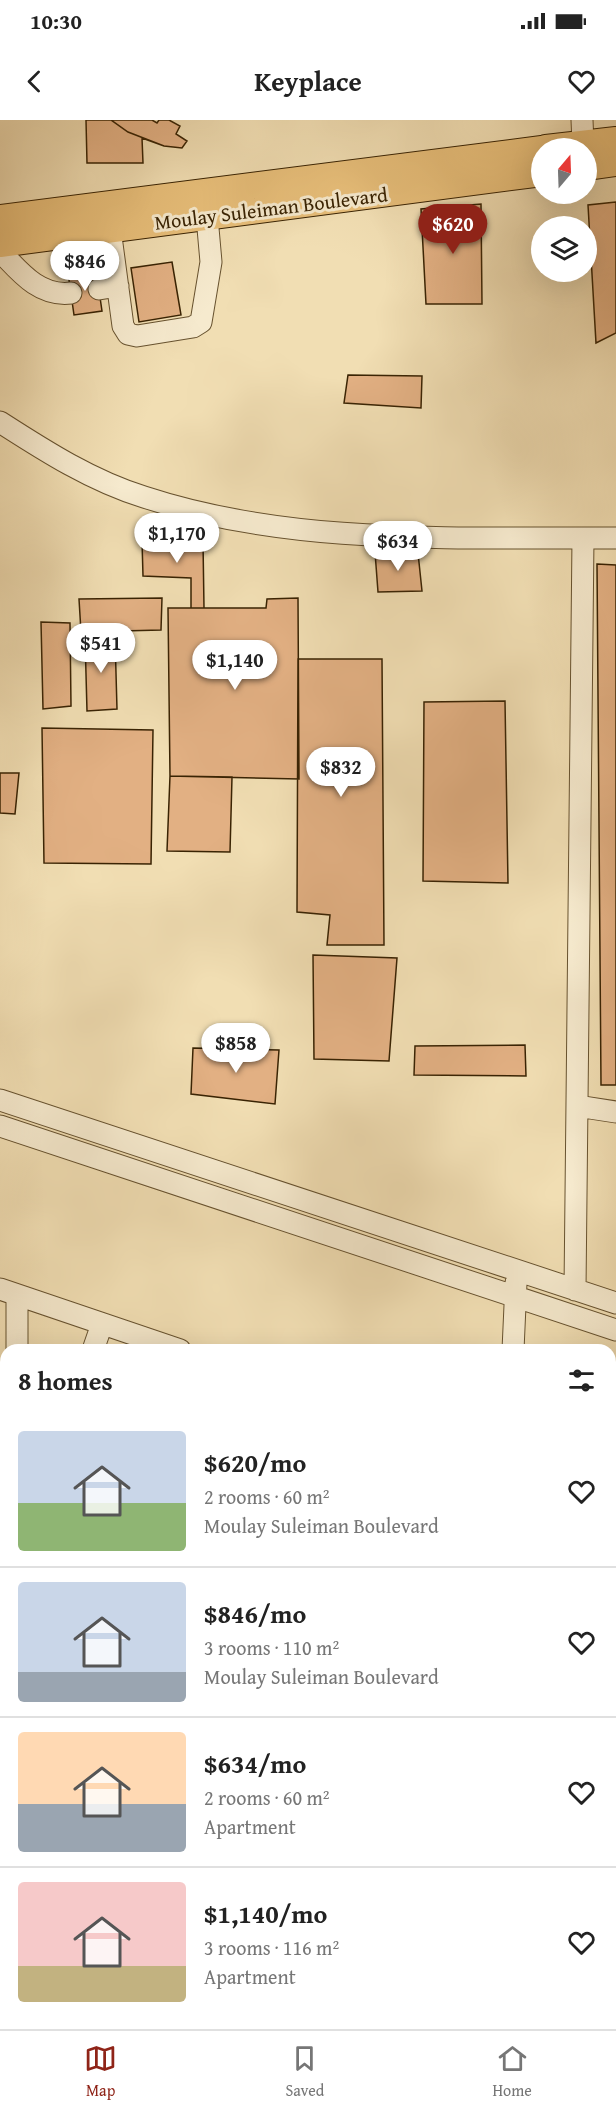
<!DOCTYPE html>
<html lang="en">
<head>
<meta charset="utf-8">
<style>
  body { margin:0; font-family:"Gentium Book Plus",serif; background:#f6f6f6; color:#222; height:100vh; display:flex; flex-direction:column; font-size:22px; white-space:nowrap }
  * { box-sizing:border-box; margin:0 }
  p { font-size:20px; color:#767676 }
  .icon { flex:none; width:33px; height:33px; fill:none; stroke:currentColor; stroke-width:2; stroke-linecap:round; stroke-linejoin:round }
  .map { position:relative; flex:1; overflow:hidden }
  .drawer { position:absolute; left:0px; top:1224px; width:616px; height:686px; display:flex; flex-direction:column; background:#fff; border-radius:18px 18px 0 0; box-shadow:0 6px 24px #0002 }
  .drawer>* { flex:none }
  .needle { width:39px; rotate:19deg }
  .tools { position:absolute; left:531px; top:18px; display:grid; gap:12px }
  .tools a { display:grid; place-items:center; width:66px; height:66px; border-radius:50%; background:#fff; box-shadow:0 6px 24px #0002; font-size:30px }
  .price { position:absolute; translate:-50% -51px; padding:0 14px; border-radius:21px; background:#fff; color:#222; font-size:20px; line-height:39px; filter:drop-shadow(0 2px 3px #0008) }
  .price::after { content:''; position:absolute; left:50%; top:36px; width:18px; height:14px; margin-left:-9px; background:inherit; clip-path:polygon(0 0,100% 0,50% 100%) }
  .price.selected { background:#8f2418; color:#fff }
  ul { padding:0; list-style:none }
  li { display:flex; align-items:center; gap:18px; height:150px; padding:0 18px }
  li+li { border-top:2px solid #e0e0e0 }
  li span { display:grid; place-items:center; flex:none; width:168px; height:120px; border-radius:6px; color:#555 }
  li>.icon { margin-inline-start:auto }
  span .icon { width:72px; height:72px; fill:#fffc; stroke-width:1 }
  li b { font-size:26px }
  h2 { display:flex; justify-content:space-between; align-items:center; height:72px; padding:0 18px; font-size:26px }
  .status { display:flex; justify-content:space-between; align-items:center; height:42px; padding:0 30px; background:#fff; direction:ltr }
  .status svg { height:16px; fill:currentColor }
  header { display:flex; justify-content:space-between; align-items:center; height:78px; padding:0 18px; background:#fff; font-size:27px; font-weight:600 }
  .menu { display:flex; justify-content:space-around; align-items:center; height:84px; border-top:2px solid #e0e0e0; background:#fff; font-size:16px; color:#767676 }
  .menu a { display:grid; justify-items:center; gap:3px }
  .menu .selected { color:#8f2418 }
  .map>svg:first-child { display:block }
</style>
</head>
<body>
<div class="status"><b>10:30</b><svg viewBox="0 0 49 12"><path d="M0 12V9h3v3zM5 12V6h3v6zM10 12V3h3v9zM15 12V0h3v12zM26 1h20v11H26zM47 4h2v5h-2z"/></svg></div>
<header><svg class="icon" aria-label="back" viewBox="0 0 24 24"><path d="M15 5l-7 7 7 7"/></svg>Keyplace<svg class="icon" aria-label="heart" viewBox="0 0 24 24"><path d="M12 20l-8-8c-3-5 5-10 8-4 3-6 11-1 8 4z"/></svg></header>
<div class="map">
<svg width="616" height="1909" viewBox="0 0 616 1909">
  <rect width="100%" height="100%" fill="#f1deb3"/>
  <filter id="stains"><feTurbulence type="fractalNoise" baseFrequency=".00333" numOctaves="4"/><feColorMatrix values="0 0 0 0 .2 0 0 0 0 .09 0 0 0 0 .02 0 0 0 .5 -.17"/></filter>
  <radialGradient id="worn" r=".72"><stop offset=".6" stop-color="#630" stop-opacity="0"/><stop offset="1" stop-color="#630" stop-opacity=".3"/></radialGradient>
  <path fill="#e2b083" stroke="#392303" stroke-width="1.5" d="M86,0h66l5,3 2,-3h10l11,6 -4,8 11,7 -5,7 -18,-2 -22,-8 1,25h-56z
    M111,0h41l5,3 2,-3h10l11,6 -4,8 11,7 -5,7 -18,-2 -36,-14z
    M616,82v131l-20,10 -8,-138z
    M481,84l1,100h-56l-5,-95z
    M172,142l9,53 -42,7 -8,-54z
    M96,150l6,41 -28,4 -6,-42z
    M348,255l74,1 -1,32 -77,-5z
    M142,420l61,2 1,66h-13v-30l-48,-2z
    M375,432l43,1 4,38 -44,1z
    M597,444l19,1v520h-15z
    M162,478l-1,32 -80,2 -2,-33z
    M298,478l1,181 -129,-3 -2,-168h98l1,-9z
    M41,502l29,1 1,83 -28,3z
    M85,517h30l2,72 -30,2z
    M298,539h84l2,286h-57l3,-30 -33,-3z
    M505,581l3,182 -85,-2 1,-179z
    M42,608l111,2 -2,134 -107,-1z
    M0,653h19l-4,41 -15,-1z
    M170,656l62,1 -2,75 -63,-1z
    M313,835l84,3 -8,103 -75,-2z
    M525,925l1,31 -112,-1 1,-29z
    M193,928l86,2 -4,54 -84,-10z
    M0,1791l6,2v111h52l-1,5h-57z
    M145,1904h58v5h-58z
    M292,1904h25l2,5h-25z"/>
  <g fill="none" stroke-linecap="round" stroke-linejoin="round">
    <defs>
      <path id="minor" d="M582,0l1,24
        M110,109l13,97 5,8 9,2 56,-9 8,-5 10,-60 -4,-45
        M0,131c19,20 39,46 71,42
        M99,169l19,-3
        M0,302c45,29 92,59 144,75 149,49 317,40 472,41
        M0,980l616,203
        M577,986l39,6
        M0,1006l616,204
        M0,1169l180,61
        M575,1170l8,-752
        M17,1230v-55
        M93,1230l9,-26
        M513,1230l3,-67
        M0,1521l6,-18
        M505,1909v-5"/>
      <path id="major" d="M546,28l70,-8
        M586,47l30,-4
        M0,98l542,-69
        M0,124l542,-71
        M0,1708l6,2
        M0,1735l6,2
        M610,1860l6,1
        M610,1880l6,1"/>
    </defs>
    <use href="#minor" stroke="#67522f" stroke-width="23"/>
    <use href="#major" stroke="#392303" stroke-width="28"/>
    <use href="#minor" stroke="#f6eace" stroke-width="21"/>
    <use href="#major" stroke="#e8bf7a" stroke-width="26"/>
  </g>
  <g text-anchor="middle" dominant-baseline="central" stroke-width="6" stroke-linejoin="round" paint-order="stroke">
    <g font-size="20" fill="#392303" stroke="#f6eace">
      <text transform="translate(271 88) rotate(-7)">Moulay Suleiman Boulevard</text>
    </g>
  </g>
  <rect width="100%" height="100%" filter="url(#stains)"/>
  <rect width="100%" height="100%" fill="url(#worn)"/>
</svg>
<div class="tools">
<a><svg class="needle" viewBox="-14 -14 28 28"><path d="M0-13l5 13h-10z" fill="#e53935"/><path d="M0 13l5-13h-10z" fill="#767676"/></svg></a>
<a><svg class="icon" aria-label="layers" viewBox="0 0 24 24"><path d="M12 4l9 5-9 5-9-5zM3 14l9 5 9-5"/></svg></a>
</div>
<b class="price selected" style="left:453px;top:135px">$620</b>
<b class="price" style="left:85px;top:172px">$846</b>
<b class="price" style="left:177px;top:444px">$1,170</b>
<b class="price" style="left:398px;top:452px">$634</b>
<b class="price" style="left:101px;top:554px">$541</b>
<b class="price" style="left:235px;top:571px">$1,140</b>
<b class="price" style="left:341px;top:678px">$832</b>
<b class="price" style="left:236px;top:954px">$858</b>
<section class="drawer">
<h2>8 homes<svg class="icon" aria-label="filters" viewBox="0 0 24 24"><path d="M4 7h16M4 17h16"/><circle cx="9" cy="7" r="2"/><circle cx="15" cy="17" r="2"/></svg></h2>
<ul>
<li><span style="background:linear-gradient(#c9d6e8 60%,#8fb573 0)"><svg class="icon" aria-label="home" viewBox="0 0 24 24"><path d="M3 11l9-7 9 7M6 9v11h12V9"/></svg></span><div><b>$620/mo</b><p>2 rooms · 60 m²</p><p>Moulay Suleiman Boulevard</p></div><svg class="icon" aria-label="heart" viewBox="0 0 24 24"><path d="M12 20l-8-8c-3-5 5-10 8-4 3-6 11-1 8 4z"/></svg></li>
<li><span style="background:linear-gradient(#c9d6e8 75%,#9aa5b1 0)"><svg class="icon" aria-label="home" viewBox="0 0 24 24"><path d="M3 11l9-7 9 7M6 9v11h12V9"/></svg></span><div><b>$846/mo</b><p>3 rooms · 110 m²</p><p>Moulay Suleiman Boulevard</p></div><svg class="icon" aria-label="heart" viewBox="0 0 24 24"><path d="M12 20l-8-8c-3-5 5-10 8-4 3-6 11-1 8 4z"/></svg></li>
<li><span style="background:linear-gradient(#ffd9b3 60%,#9aa5b1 0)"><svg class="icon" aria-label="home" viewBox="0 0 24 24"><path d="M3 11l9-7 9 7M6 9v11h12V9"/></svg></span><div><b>$634/mo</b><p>2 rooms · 60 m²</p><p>Apartment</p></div><svg class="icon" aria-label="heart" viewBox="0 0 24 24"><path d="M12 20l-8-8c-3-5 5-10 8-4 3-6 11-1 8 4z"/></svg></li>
<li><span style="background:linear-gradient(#f6c9c9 70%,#c2b280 0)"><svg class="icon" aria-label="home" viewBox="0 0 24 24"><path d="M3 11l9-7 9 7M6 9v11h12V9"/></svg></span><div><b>$1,140/mo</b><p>3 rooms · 116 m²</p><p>Apartment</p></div><svg class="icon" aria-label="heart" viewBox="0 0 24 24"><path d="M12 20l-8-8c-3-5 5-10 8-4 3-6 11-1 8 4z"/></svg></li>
</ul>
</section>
</div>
<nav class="menu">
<a class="selected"><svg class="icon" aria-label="map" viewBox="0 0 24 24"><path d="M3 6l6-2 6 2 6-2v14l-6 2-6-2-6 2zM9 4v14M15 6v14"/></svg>Map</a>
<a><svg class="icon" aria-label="saved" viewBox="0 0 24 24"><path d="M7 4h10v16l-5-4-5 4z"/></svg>Saved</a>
<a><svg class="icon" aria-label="home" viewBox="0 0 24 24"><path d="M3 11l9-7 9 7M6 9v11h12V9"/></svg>Home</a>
</nav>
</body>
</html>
